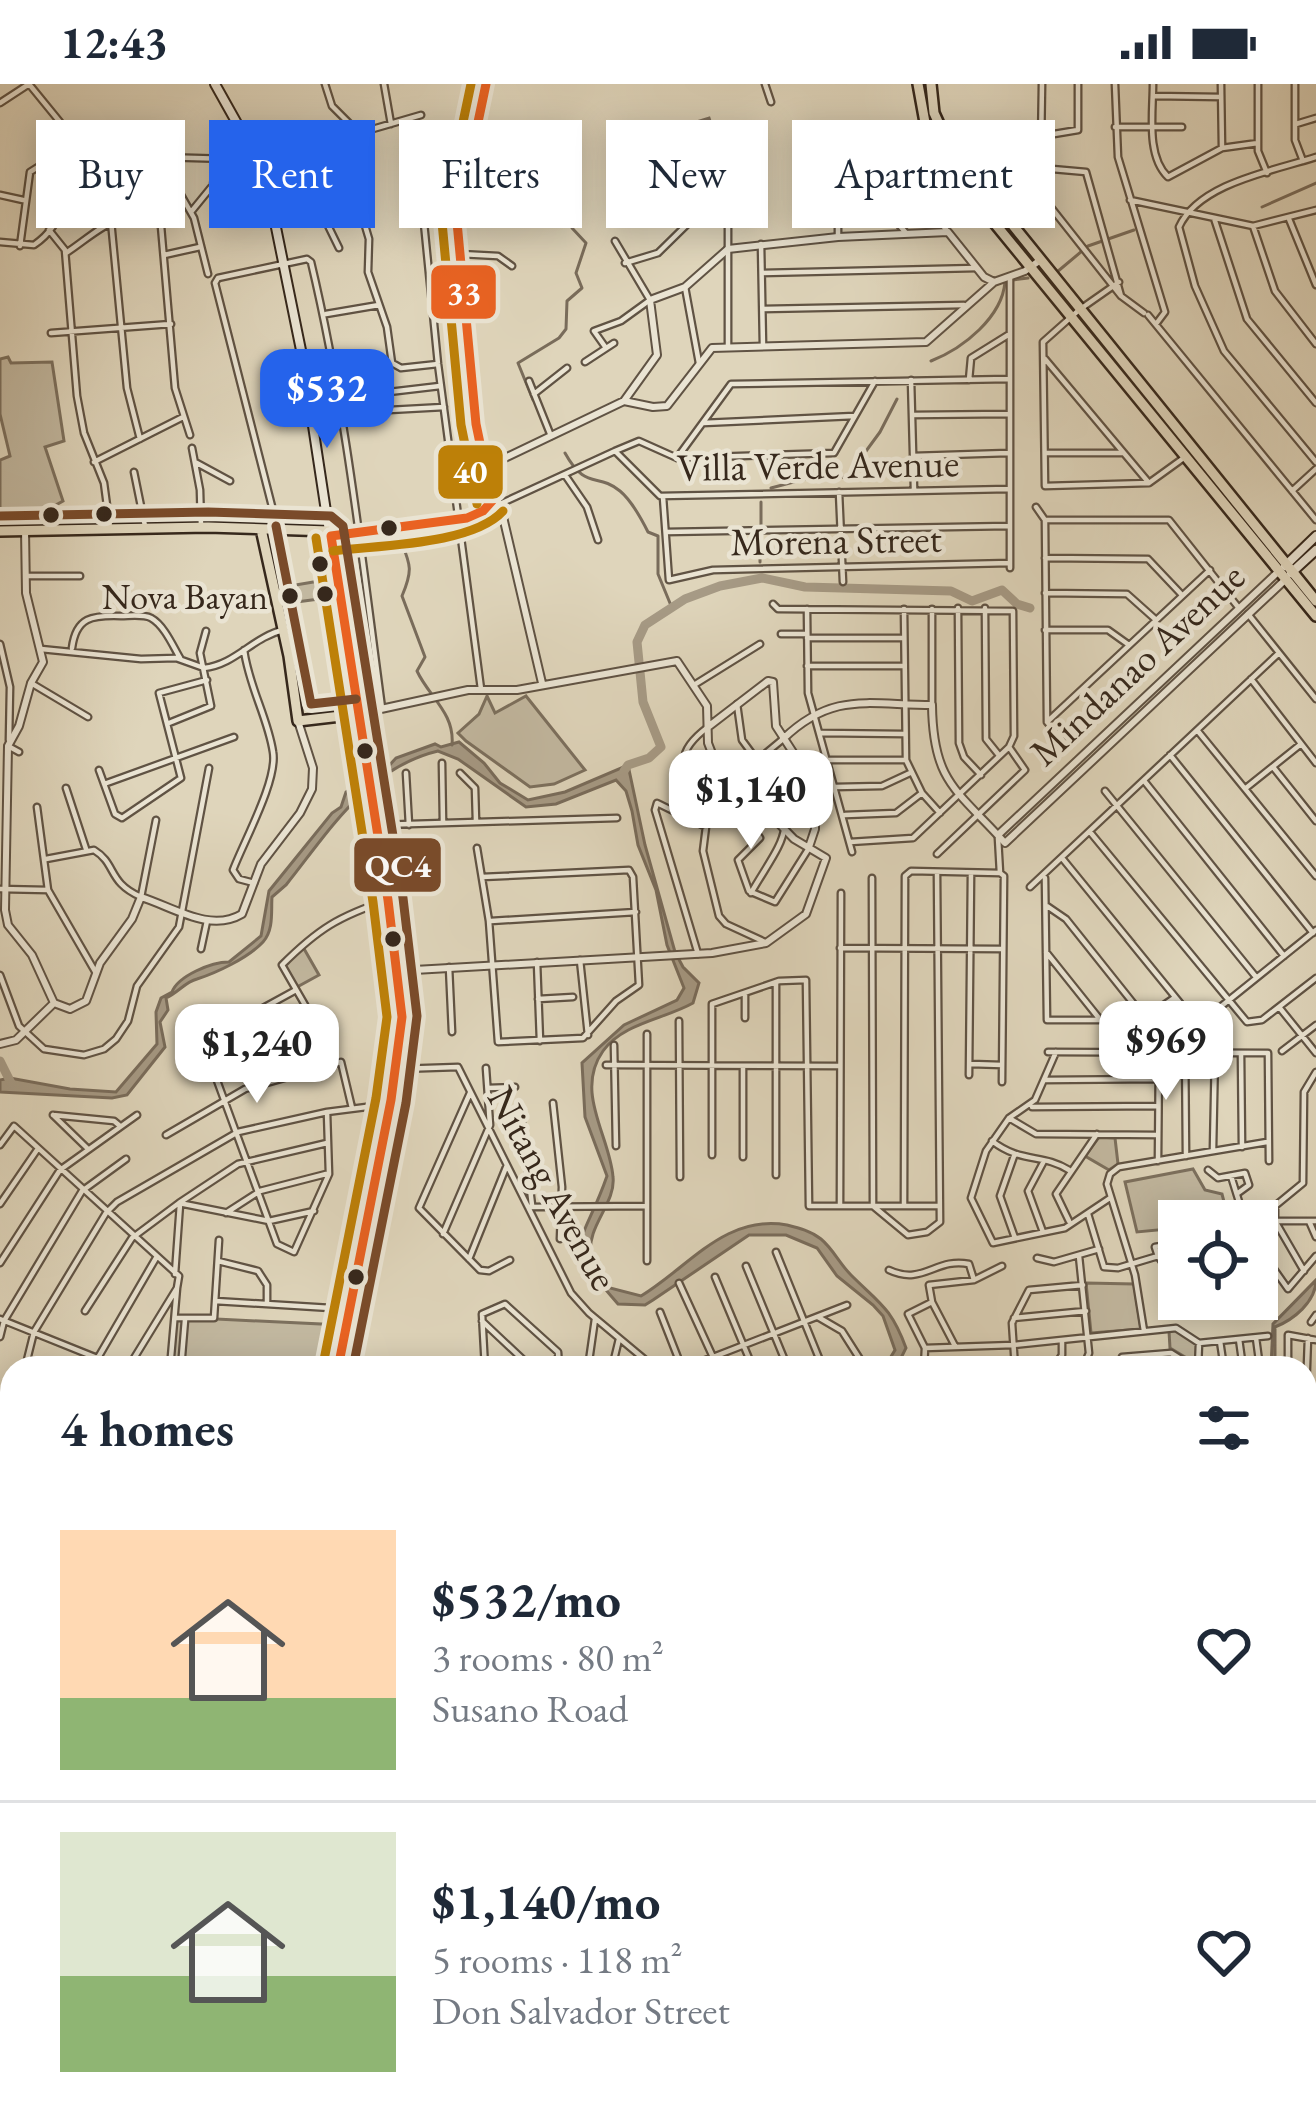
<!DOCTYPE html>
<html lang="en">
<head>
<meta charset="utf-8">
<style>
  body { margin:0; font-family:"EB Garamond",serif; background:#f6f6f7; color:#1f2937; height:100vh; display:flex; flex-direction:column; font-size:45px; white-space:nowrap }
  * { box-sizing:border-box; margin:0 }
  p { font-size:39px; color:#747a83 }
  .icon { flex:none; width:66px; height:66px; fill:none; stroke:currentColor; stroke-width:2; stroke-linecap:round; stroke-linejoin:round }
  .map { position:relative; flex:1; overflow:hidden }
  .sheet { position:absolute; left:0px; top:1272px; width:1317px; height:768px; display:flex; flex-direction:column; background:#fff; border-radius:36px 36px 0 0; box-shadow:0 6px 30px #0003 }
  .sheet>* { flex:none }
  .guide { position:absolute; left:36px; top:36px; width:1245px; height:108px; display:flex; gap:24px }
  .buttons { position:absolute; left:1158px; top:1116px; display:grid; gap:24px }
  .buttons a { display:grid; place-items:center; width:120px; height:120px; border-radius:0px; background:#fff; box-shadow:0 6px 30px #0003; font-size:60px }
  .price { position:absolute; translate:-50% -102px; padding:0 27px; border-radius:24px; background:#fff; color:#222; font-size:39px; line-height:78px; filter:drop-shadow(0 3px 6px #0008) }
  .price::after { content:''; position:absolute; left:50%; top:72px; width:36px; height:27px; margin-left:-18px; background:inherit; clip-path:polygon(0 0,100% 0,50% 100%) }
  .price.selected { background:#2563eb; color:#fff }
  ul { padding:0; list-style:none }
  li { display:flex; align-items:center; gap:36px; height:300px; padding:0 60px }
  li+li { border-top:3px solid #e0e1e3 }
  li span { display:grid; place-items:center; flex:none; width:336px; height:240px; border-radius:0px; color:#555 }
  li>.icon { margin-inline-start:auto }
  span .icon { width:144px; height:144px; fill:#fffc; stroke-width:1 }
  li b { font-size:51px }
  h2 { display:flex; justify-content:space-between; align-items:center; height:144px; padding:0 60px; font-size:51px }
  .tag { padding:0 42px; border-radius:0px; background:#fff; box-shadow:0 6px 30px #0003; font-size:42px; line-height:108px }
  .tag.selected { background:#2563eb; color:#fff }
  .status { display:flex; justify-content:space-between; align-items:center; height:84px; padding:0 60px; background:#fff; direction:ltr }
  .status svg { height:33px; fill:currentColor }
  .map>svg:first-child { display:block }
</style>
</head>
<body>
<div class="status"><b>12:43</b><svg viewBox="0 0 49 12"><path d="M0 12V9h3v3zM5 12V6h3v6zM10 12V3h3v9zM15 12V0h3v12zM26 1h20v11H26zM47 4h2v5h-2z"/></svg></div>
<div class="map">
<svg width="1316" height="2040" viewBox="0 0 1316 2040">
  <rect width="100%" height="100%" fill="#dfd5bb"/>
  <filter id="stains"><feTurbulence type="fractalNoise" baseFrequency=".00167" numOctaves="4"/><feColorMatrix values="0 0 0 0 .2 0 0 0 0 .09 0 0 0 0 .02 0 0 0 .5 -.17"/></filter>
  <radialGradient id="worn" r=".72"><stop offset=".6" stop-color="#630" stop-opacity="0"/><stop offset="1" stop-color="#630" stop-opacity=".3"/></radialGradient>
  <path fill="#c2b8a0" stroke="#7c705e" stroke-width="3" d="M709,34l10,32 -69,20 -9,-31z
    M640,102l11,30 -27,8 -2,-32h16z
    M8,273l3,6 41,-1 12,79 -19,6 18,54 -43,24 -20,1v-66l10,-4 -10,-42v-55z
    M325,496l2,18 -46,6 -3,-16z
    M487,612l8,17 31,-17 59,74 -31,14 -24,3 -64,-46 -8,-8 21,-19z
    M303,863l16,28 -22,12 -15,-22z
    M1099,1053l16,1 3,26 -9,6 -24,-14z
    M1193,1085l12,21 17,4 7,27h-50v7l-42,4 -12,-50z
    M1086,1199l48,1 7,45 -50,4z
    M176,1233l165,8 -9,43h-143l1,-10h-18z
    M1177,1246l20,14 1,15 -3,4 -25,-15 -1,-17z
    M1008,2028h52l10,4 -3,8h-50z"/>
  <path fill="#a69a85" stroke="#796c5b" stroke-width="3" d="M459,658l25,21 16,20 28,17 37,-8 63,-27 17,80 30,107 8,15 16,16 -6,20c-28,16 -70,20 -90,48 -29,41 7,85 10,126 3,27 -27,49 -22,79 2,12 12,23 19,32l31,8c48,-29 84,-82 146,-71 12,3 24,6 34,14 12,10 19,25 30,36 28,28 40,32 55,73l-10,20h-12l11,-18 -12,-34 -10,-11 -36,-29 -20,-28 -31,-13h-37l-96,65 -8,5 -27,-1c-58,-67 -37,-53 -11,-128l-22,-59 -3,-54 42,-38 53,-25 7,-12 -17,-43 -11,-55 -18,-45 -6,-34 -6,-20 -10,-11 -60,24 -30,3 -68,-48 -20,-8c-71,17 -108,79 -152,134l-14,12c-1,14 2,33 -9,45 -15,16 -47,31 -66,37 -12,3 -18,13 -31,19l2,12 -8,12 5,25 -38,48 -15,3 -112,-6v-12l10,-2 60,11 46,3 41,-48 -1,-32 5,-14 11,-6c6,-16 39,-30 57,-30l32,-26 8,-45 63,-78 9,-6 5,-15 41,-24 9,-10 39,-14 6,3z
    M1316,1196c0,22 -23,40 -41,47v41h-4l2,-44z"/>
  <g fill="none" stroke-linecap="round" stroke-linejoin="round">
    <path stroke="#796c5b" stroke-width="3" d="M1262,123l54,-24
      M1057,188l31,-26 46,-16
      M1013,196l15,-2
      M931,277c33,-13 71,-44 74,-79
      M533,316l-15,-37 41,-25 7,-9 1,-28 15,-13 -6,-15 10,-30 -14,-15 3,-15
      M565,369c21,38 32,19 55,38 12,10 21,27 28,41l10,4v38l14,34
      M771,404l34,-9 42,-2 33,-45 17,-33
      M761,441v-23
      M399,452c11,28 15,32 3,60l23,61 -8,14c12,26 38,42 35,74
      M760,478v-24
      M0,1358l2,1
      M9,1359l3,1
      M10,1375l2,35"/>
    <path stroke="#a69a85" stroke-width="9" d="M624,687l4,-6 21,-7 12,-11 -18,-45 -6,-60 8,-17 40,-26 35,-13 42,-8 43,9 146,4 21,10 30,-11 15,14 13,4
      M0,977l11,22
      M1091,2040l5,-12"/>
    <defs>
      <path id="minor" d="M325,0l7,22 27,27 62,-18
        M384,0l7,40
        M765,0l6,18
        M1115,0l3,73 47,155 -9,12
        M1153,0c0,29 -7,72 15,93l54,-29 36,-5
        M1221,0l1,64
        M1258,0v67l9,22
        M1295,0v56l8,21
        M1153,12l68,1
        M0,19l29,-19 31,38
        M1296,40l20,-6
        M1115,43h67
        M1042,52l36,-6v-46
        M249,55l60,-10
        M1041,62l1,-62
        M886,70l62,78
        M159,73l107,3 54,-7
        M1041,73l1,39 79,100 23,17
        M1316,73c-43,14 -117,26 -137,70l16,59 29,65 92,111
        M160,74l34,60 14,56
        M728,80v183
        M1041,84l45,4 35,124
        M852,85l54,64
        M824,87l72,-4
        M687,107l17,16
        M984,108l20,-16 4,-24
        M0,111l23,5
        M1130,116l123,26 63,-16
        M226,125l44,-8
        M191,128l22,-27 3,-25
        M456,129l-27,5 -5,5 14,141 43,325
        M1214,134l33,101 69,84
        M1289,135l27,66
        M111,137l16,167 13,51
        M1253,142l22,65 41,53
        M49,146l16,20 12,146 7,37 20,50 6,45
        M838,152v-66
        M0,158l34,3c35,-24 31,-56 26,-93
        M761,160l2,102
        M20,162l10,-74 43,-27
        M339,164l-24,-49 30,-20 8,6 16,54 -1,33 19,55 5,36 9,5 37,-4
        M66,169c27,-17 61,-55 95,-27l14,162 15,47
        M460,170l38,2 14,10
        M164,171l36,-8
        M625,179l33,-10 55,-54 14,-2
        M762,189l215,-5
        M1010,193v291
        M1119,198l-40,28 -36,32 2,144 104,-3 36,-26
        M685,203l14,76
        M763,225l201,-4
        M326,230l53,-9
        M1148,231l168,205
        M51,249l120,-9
        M606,264l-12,-17 27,-10 29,-21 -35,-59
        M1045,275l104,124
        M585,278l29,-19
        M911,296l3,109
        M969,296l2,-22 37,-23
        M529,297l22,55
        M440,302l-51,6v18l55,-3
        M534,310l33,-26
        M912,331l96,-1
        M703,339l151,-7
        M192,364l8,42 1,36
        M615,367l24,-10 38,17 54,-74 278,-5
        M1045,369h78
        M913,372l95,-3
        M677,374l157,-5 41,-72
        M94,378l89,-45
        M195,378l35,19
        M134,388l11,54
        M565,391l22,32 11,33
        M1292,407l24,-22
        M839,408l4,90
        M663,413l6,83 44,-10 297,-7
        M500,420l115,-53 45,45 349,-7
        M1036,423l9,13 2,202
        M1045,436h124l69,87
        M277,442l-62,-243 3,-5 89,-19 4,3c35,147 51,297 71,446
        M666,448l343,-6
        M1045,474l103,1 34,36
        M27,492h53
        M1045,509l82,1 28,25
        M773,520l5,5 235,2 1,125 -5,11 -96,91 -63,4
        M958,524l1,135 5,14 17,18
        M985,524l1,131 12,15
        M807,525l1,84 44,159
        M904,525l2,151 16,33 18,20
        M1248,530l68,85
        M1045,546h63l21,15
        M781,550h26
        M807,554h96
        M0,560l10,43 -1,53
        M72,564c4,-31 20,-33 49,-32 9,0 22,-2 30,2 13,7 22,28 29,40
        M41,565l100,10 35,-1 28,10
        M244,566c5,37 24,68 29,102 5,28 -29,89 -40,118l6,9 15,4
        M807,582h96
        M204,584c31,-3 49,-31 79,-38
        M1251,595l65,84
        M31,599l57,34
        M694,601l66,-41
        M737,620l5,36 14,19
        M932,621v-96
        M1047,638l163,-152
        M1047,638l15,17
        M169,639l42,-17 -11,-53 6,-22
        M708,643c-36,27 -30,47 10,66l65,-54
        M1197,646l119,146
        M821,649l83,1
        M8,662l11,6
        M1170,671l143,178
        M828,676h78
        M442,679l1,60
        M1273,683l43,54
        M99,686l16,44 7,4 59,-40 -22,-85 48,-13
        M406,689l3,52
        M460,689l15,15 1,33
        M1145,698l139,174
        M104,700l130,-47
        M835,703l47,-1 28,-13
        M66,704l20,61
        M1246,704l55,-44
        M1105,707l151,186
        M753,713l-13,11 20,30 -22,22 11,31 26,11 34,-54
        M37,723l11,83 48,83
        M845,731l51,-2 26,-20
        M377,741l240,-7
        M1090,748l157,190 15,-2 54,-42
        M998,754l2,35 4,3 -2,206
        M477,764l12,73 9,121 85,-4 33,-37 23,-16 -6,-108 -4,-7 -147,7
        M937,770l88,-84 -16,-23
        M1062,774l136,167
        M46,775l48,-9c23,14 13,32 47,47l15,-77
        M872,794l1,328 35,29 19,-3 13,-10 -3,-350
        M1045,794l2,142h95l32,-22
        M1030,803l249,-234
        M0,805l48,1
        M751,809c30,-52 50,-64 17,-122
        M1047,822l19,13 79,99
        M491,837l145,-9
        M840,864l162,1
        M201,865l6,-28
        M1046,868l52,65
        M698,870l-43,-144 2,-7 49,24 -3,24 16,65 7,8 39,18
        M580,876l8,75
        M537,878l3,79
        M449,883l3,65
        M0,891l19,51 25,23 40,6 20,-6 12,-10 12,-18 9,-35 42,-59 30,-159
        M538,915l35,-2
        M305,921l-23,-40c36,-36 57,-49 106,-65
        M1279,923l37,46
        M254,929l42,-23
        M745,934v-24
        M679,937l1,156
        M197,942l80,218 17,8 35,-78 -2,-62
        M647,950v227
        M614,961l2,101
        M1282,967l34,-26
        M1048,968l220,1 1,108
        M1056,968l-21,48 -26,18 -23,33 -15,47 22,45 72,-15 45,-30
        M1241,969l1,94
        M971,980l31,1
        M606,981l234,1
        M743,982v91
        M398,985l60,-2 113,226 18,20 66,55
        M969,991l2,-202
        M1044,996l114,-1
        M488,1004l27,-1
        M470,1009l-51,115 61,62 9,1 21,-11
        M553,1019l9,84 -2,52
        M520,1022l12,99
        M1032,1023l126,-1
        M53,1031l61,6 6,5
        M53,1031l34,33
        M1009,1034l27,16 122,1
        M166,1051l79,-46 96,-27 11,46
        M992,1057c30,23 50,12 77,29
        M0,1061l14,-19 165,150 -2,12 -49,80
        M1213,1065l2,-96
        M712,1071v-151l67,-23 27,-1 3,226h129
        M1014,1072l-14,40 15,42
        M1186,1072l-1,-114 3,-9 128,-103
        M1158,1077l1,-108
        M1208,1086l10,8 27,-5 4,12 -11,8
        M776,1091v-193
        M1231,1092l14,45
        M1303,1099l1,-91 12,-20
        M1303,1099l-28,23v15l29,50
        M179,1119l90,18 45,-10
        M0,1120l37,-54
        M904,1121l1,-329 6,-5 89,2
        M840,1122l1,-313
        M528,1123l119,-1
        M226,1129l34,-22 66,-17
        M1088,1130l16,53 14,1 40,-12
        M1069,1137l-13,-27 41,-60
        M1257,1137h59
        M1309,1137l7,16
        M1043,1148l-15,-41 16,-30
        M443,1150l47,-109 -4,-57
        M1257,1161l31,44 28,-33
        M776,1168l47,116
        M1079,1172l10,97 -6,15
        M1158,1172l-3,-9 24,-4
        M1158,1172l9,13 12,-1
        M1037,1174l17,4 45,-13
        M469,1175l38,-94
        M218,1177l40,10 9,14v19
        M0,1179l60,-93 77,-55
        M746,1182l42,102
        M889,1186c34,16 47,-13 80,-6l5,16
        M175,1190l5,-70
        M715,1193l38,91
        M679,1199l39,85
        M215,1217l132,8
        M85,1227l47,-73 47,-35 59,-39 89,-21
        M660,1228l22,56
        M818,1233l24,14 21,33
        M175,1234h39l5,-78
        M1014,1234l72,-7
        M0,1235l122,49
        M482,1237l50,47
        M1311,1238l5,-7
        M1144,1247l-9,-56 -28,-91 3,-10 9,-7 148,-25
        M0,1253l4,-16 78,-130 44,-32
        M1256,1254l4,30
        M1239,1255l4,29
        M1220,1257l4,27
        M955,1262l-23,-44 -3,-17 45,-5 28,-14
        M925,1264l88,-3 163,-17 23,15 69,-7
        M25,1284l9,-36 72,-119 11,-11 121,-70 89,-20 63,-8
        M92,1284l64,-110
        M170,1284l7,-80
        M181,1284l4,-48
        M485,1284l-3,-54 23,-10 53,48 1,16
        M588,1284l7,-49
        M612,1284l7,-29
        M685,1284l162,-63
        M924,1284l1,-20 -17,-34 24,-12
        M944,1284v-5l24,5
        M1015,1284l-3,-45 17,-33 54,-5
        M1053,1284l9,-13v-14
        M1119,1284l3,-11 49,-4 24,15
        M1198,1284l1,-25
        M1288,1284v-33l28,5
        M1306,1309l2,-55
        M1305,1330h11
        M5,1363l7,-27
        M0,1386l12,1
        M1305,1400l11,1
        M1306,1421h10
        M1305,1489l11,3
        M1305,1517l11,3
        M1305,1579l11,17
        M1305,1627l11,8
        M1305,1662l11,8
        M1305,1721l11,9
        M1305,1758l11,8
        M1305,1788l11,-5
        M1305,1793l11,9
        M1305,1829l11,13
        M1305,1872l11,-1
        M1305,1895l11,-1
        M1305,1908h11
        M1305,1921h11
        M1305,1934h11
        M1305,1946h11
        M1305,1959h11
        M1305,2009l11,-8
        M323,2028v12
        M389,2028l6,12
        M414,2028l6,9 11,3
        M506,2028l3,12
        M543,2028l4,12
        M909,2028l10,12
        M1006,2028l9,12
        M1118,2028v12
        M1265,2028l10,12
        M323,2035l40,-7
        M595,2039l26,-11
        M57,2040l4,-8
        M299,2040l1,-12
        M432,2040l18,-12
        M479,2040l16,-12
        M1139,2040v-12
        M1157,2040v-12
        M1178,2040v-12
        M1196,2040l1,-12
        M1267,2040l15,-12"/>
      <path id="tertiary" d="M624,317l33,-46 -7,-55 35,-13 43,-38 110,-12 110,-5 36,45 10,5
        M486,383l138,-66 29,6 14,-1 45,-58 214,-6 68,-60 31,-11 14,-10
        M492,417l8,3 42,179
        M25,446l1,63 17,69 -12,21 -12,43 -11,20 -3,164 3,15 24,30 22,48
        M358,630l110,-24h49l160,-29 30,45 1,37 5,13 81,83 32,19 -20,56 -40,29 -54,10 -315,18
        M708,643l60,-46 5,1 3,44 20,31 19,60v12l-6,18
        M783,655c50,-48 85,-34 149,-34 1,77 24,84 73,138l281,-264
        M998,751l281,-264
        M54,919l16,6 16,-8 14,-38 32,-44 9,-22c32,10 69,36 101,17l19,-50 39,-51 12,-24 1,-21 -15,-47
        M0,960l16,-4 38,-37
        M1305,1755l11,-17
        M0,1804l12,2
        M655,2028l6,12
        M958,2028l9,12
        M684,2040l31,-12
        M797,2040l89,-12
        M1070,2040l4,-12"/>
      <path id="secondary" d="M215,0l42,75 12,34 34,167 26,171
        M1285,482l31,-30
        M1291,489l25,-23"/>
      <path id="primary" d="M918,0l8,44 21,37 369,451
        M931,0l3,29 15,33 367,455
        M261,445l28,127 9,65 60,-7
        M0,447l208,-4 121,4 59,369 14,117 -11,83 -53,268
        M331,452l136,-18 16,-7 9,-10 -16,-77 -19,-202 29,-138
        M16,2040l9,-12"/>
    </defs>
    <use href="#minor" stroke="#605344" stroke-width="9"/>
    <use href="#tertiary" stroke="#605344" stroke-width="10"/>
    <use href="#secondary" stroke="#36281c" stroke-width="12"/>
    <use href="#primary" stroke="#36281c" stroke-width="14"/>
    <use href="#minor" stroke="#eae4d3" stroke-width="4.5"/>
    <use href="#tertiary" stroke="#eae4d3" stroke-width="6"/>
    <use href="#secondary" stroke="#eae4d3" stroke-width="8"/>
    <use href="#primary" stroke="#dfd5bb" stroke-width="9"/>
    <defs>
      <path id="bus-1" d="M486,0l-29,138 19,202 16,77
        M331,452l57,364 14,117 -11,83 -53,268
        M331,452l136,-18 16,-7 9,-10"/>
      <path id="bus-2" d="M471,0l-29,138 19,203 16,79
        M316,454l57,364 14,115 -11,81 -53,267
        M333,467c46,-6 139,-6 170,-40"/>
      <path id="bus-3" d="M0,432l208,-4 123,4 12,10 60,372 14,118 -11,87 -53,265
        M276,442l35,178 45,-5"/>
    </defs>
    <use href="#bus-1" stroke="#eae4d3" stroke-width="18"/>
    <use href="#bus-2" stroke="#eae4d3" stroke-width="18"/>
    <use href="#bus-3" stroke="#eae4d3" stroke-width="18"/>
    <use href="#bus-1" stroke="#e96222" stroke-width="9"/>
    <use href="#bus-2" stroke="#bd8008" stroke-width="9"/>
    <use href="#bus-3" stroke="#7a4b2a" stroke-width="9"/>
  </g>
  <g fill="#36281c" stroke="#eae4d3" stroke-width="4.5">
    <circle cx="104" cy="430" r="10"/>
    <circle cx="51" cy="431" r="10"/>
    <circle cx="389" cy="444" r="10"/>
    <circle cx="320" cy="480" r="10"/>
    <circle cx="325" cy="510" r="10"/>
    <circle cx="290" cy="512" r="10"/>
    <circle cx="365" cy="667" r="10"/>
    <circle cx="393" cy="855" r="10"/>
    <circle cx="356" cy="1193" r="10"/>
  </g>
  <g text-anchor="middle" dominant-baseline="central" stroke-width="9" stroke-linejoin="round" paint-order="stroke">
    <g font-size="36" fill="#36281c" stroke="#eae4d3" text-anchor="end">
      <text x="268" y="512">Nova Bayan</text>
    </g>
    <g font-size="39" fill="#36281c" stroke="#eae4d3">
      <text transform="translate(818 381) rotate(-1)">Villa Verde Avenue</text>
      <text transform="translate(836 456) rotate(-1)">Morena Street</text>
      <text transform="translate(1137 580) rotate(-43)">Mindanao Avenue</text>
      <text transform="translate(553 1104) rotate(61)">Nitang Avenue</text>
    </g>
  </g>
  <g stroke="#eae4d3" stroke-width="4.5">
    <rect x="429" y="179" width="69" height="58" rx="12" fill="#e96222"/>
    <rect x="436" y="359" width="69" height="58" rx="12" fill="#bd8008"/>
    <rect x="352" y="752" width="91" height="58" rx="12" fill="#7a4b2a"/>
  </g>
  <g font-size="33" text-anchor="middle" font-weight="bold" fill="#fff">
    <text x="464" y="220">33</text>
    <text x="470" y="399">40</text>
    <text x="398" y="793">QC4</text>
  </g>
  <rect width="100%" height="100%" filter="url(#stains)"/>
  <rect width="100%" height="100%" fill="url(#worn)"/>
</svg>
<div class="buttons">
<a><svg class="icon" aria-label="locate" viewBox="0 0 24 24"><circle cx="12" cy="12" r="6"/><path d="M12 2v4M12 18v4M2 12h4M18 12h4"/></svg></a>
</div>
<b class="price selected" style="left:327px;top:367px">$532</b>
<b class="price" style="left:751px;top:768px">$1,140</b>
<b class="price" style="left:1166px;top:1019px">$969</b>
<b class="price" style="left:257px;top:1022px">$1,240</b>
<div class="guide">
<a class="tag">Buy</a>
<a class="tag selected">Rent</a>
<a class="tag">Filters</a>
<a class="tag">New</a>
<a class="tag">Apartment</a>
</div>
<section class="sheet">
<h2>4 homes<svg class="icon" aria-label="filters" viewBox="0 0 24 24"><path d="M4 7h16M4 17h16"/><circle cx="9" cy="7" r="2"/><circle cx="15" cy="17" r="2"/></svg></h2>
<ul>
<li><span style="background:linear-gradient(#ffd9b3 70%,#8fb573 0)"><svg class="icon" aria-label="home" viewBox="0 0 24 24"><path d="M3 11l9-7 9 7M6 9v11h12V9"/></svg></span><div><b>$532/mo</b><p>3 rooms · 80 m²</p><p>Susano Road</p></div><svg class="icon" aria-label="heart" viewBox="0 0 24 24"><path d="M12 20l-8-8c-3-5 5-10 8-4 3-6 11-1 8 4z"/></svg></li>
<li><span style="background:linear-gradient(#dfe7d0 60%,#8fb573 0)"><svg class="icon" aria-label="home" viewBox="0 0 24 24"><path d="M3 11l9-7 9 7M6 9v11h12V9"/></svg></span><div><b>$1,140/mo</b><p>5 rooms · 118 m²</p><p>Don Salvador Street</p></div><svg class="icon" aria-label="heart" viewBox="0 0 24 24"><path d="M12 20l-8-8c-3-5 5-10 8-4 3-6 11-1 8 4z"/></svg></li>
</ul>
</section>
</div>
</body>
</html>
